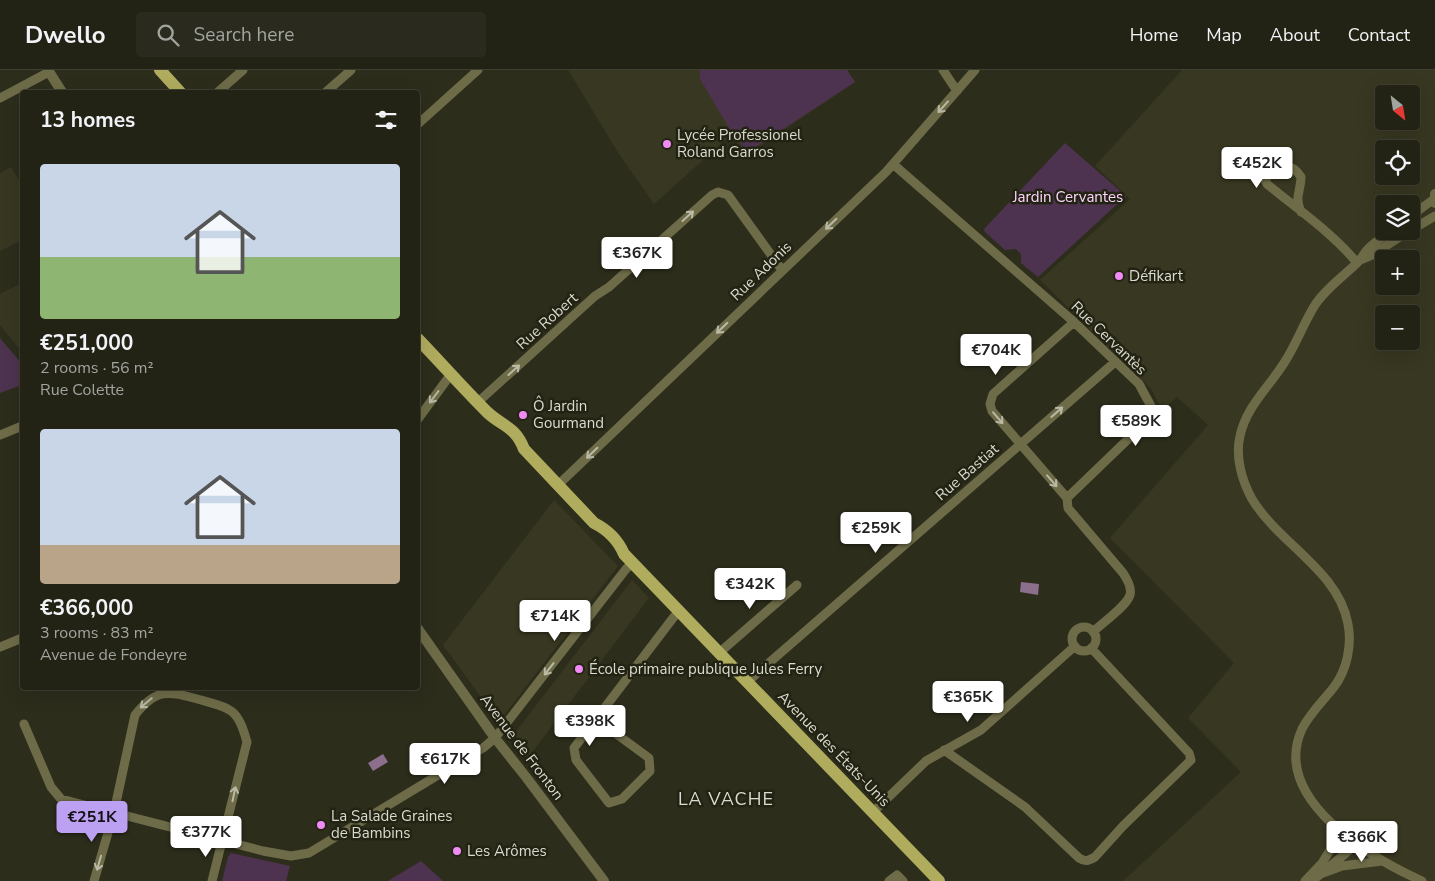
<!DOCTYPE html>
<html lang="en">
<head>
<meta charset="utf-8">
<style>
  body { margin:0; font-family:"Nunito Sans",sans-serif; background:#2a2a1e; color:#f1f3f6; height:100vh; display:flex; flex-direction:column; font-size:19px; white-space:nowrap }
  * { box-sizing:border-box; margin:0 }
  p { font-size:16px; color:#a2a4a0 }
  .icon { flex:none; width:28px; height:28px; fill:none; stroke:currentColor; stroke-width:2; stroke-linecap:round; stroke-linejoin:round }
  .map { position:relative; flex:1; overflow:hidden }
  .side { position:absolute; left:20px; top:20px; width:400px; height:600px; display:flex; flex-direction:column; background:#222215; border-radius:5px; box-shadow:0 5px 20px #0002,0 0 0 1px #3f3f34 }
  .side>* { flex:none }
  .needle { width:32px; rotate:150deg }
  .tools { position:absolute; left:1375px; top:15px; display:grid; gap:10px }
  .tools a { display:grid; place-items:center; width:45px; height:45px; border-radius:5px; background:#222215; box-shadow:0 5px 20px #0002,0 0 0 1px #3f3f34; font-size:25px }
  .price { position:absolute; translate:-50% -42px; padding:0 11px; border-radius:5px; background:#fff; color:#222; font-size:16px; line-height:32px; filter:drop-shadow(0 1px 2px #0008) }
  .price::after { content:''; position:absolute; left:50%; top:30px; width:15px; height:11px; margin-left:-8px; background:inherit; clip-path:polygon(0 0,100% 0,50% 100%) }
  .price.on { background:#bca0f2; color:#111 }
  ul { padding:0; list-style:none }
  li { display:grid; align-content:center; gap:10px; height:265px; padding:0 20px }
  li span { display:grid; place-items:center; height:155px; border-radius:5px; color:#555 }
  li>.icon { margin-inline-start:auto }
  span .icon { width:90px; height:90px; fill:#fffc; stroke-width:1 }
  li b { font-size:21px }
  h2 { display:flex; justify-content:space-between; align-items:center; height:60px; padding:0 20px; font-size:21px }
  header { display:flex; align-items:center; gap:30px; box-sizing:border-box; height:70px; padding:0 25px; background:#222215; border-bottom:1px solid #3f3f34 }
  header strong { font-size:24px }
  nav { display:flex; gap:28px; margin-inline-start:auto; font-size:18px }
  .search { width:350px; height:45px; background:#2a2a1e; display:flex; align-items:center; gap:12px; box-sizing:border-box; padding:0 18px; border-radius:5px; color:#a2a4a0; font-size:19px }
  .map>svg:first-child { display:block }
</style>
</head>
<body>
<header>
<strong>Dwello</strong>
<div class="search"><svg class="icon" aria-label="search" viewBox="0 0 24 24"><circle cx="10" cy="10" r="6"/><path d="M15 15l6 6"/></svg>Search here</div>
<nav><a>Home</a><a>Map</a><a>About</a><a>Contact</a></nav>
</header>
<div class="map">
<svg width="1435" height="811" viewBox="0 0 1435 811">
  <rect width="100%" height="100%" fill="#2d2d1c"/>
  <path fill="#383721" fill-rule="evenodd" d="M568,0h279l8,12 -110,74 -14,-21 -77,69 -35,-50z
    M1182,0h253v811h-312l118,-109 -53,-54 46,-55 -124,-125 98,-113 -31,-28 -15,14 -10,-21 -112,-110 90,-81 -35,-33zM1384,24h27v27h-27zM1384,79h27v27h-27zM1384,134h27v27h-27zM1384,189h27v27h-27zM1384,244h27v27h-27z
    M11,97l11,19v54l-22,11v-78z
    M22,213v69l-22,-27v-31z
    M554,430l64,66 -119,156 -56,-77z
    M632,510l17,18 -122,161 -16,-21z"/>
  <path fill="#4d334f" d="M700,0h147l8,12 -107,70 -16,-19 -32,-54z
    M1065,73l61,53 -88,81 -17,-14v-9l-5,-5 -11,1 -20,-18 -1,-3z
    M0,268l22,26v21l-22,8z
    M231,783l59,13 -4,15h-64l6,-24z
    M421,791l22,20h-55z"/>
  <path fill="#8c6e8d" d="M1021,512l18,2 -1,11 -18,-3z
    M383,684l5,8 -15,9 -5,-8z"/>
  <g fill="none" stroke-linecap="round" stroke-linejoin="round">
    <path stroke="#6e6c48" stroke-width="9" d="M943,0l14,21
      M218,22l25,-22
      M326,22l25,-22
      M0,28l49,-26
      M418,54l60,-54
      M893,94l181,158 65,62 13,24 -4,12 -81,78 -75,-87 -2,-7 3,-10 81,-72
      M1301,142c-7,-16 0,-20 0,-35 -11,-17 -26,-13 -36,3l2,4c29,24 67,50 90,79
      M1411,146l23,-17
      M1411,160l24,-14
      M1391,161c-8,6 -17,11 -23,18 -4,4 -6,9 -10,13 -14,14 -32,26 -43,43 -12,19 -19,40 -31,58 -15,24 -38,44 -44,73 -5,21 2,45 12,63 27,45 86,71 96,125 4,21 -1,46 -14,63 -11,14 -24,26 -32,42 -32,70 69,129 120,152
      M1360,190l12,-5 37,-24
      M478,332l117,-106 14,-9 103,-92 6,-3 10,3 54,75
      M418,349l33,-45
      M0,365l22,-9
      M558,415l328,-313 89,-102
      M1067,428l1,10 55,65c4,6 9,15 7,22 -4,12 -28,28 -37,37
      M1072 569a12 12 0 1 1 24 0a12 12 0 1 1-24 0Z
      M0,577l22,-9
      M719,583l78,-68
      M747,612l368,-320
      M596,649l53,39 1,13 -28,28 -13,4 -33,-43 -2,-12 99,-130 6,-7
      M24,654l27,63 10,12 202,52 28,5 18,-3 174,-105 12,-10 131,-169 7,-7
      M944,680l81,57 54,51c6,4 9,3 16,-1l28,-31 68,-66 -2,-7 -98,-105
      M873,742l53,-51 55,-31 94,-84
      M1323,803l19,-7 40,-5
      M94,811l20,-69 21,-97c23,-29 35,-23 66,-15 9,3 22,5 30,11 9,6 13,21 16,31l-35,139
      M889,811l8,-6 6,6
      M1305,811l17,-18 13,-21 8,-9
      M1312,811l33,-27 10,-10"/>
    <path stroke="#6e6c48" stroke-width="10" d="M48,0l14,22
      M1435,124v9
      M418,559l77,109 31,39 78,104"/>
    <path stroke="#b0ac5e" stroke-width="12" d="M160,0l20,22
      M418,269c23,24 45,49 69,73 16,15 28,14 37,37l70,74c14,7 24,17 30,31l315,327"/>
  </g>
  <defs><path id="oneway-shaft" d="M-6 0H5M1.5-3L5.5 0L1.5 3" fill="none" stroke-width="1.6" stroke-linecap="round" stroke-linejoin="round" transform="scale(1.25)"/></defs>
  <g stroke="#bab9a6">
    <use href="#oneway-shaft" transform="translate(943 37) rotate(132)"/>
    <use href="#oneway-shaft" transform="translate(688 146) rotate(-42)"/>
    <use href="#oneway-shaft" transform="translate(831 154) rotate(136)"/>
    <use href="#oneway-shaft" transform="translate(722 258) rotate(136)"/>
    <use href="#oneway-shaft" transform="translate(514 300) rotate(-42)"/>
    <use href="#oneway-shaft" transform="translate(434 327) rotate(127)"/>
    <use href="#oneway-shaft" transform="translate(1057 342) rotate(-41)"/>
    <use href="#oneway-shaft" transform="translate(998 348) rotate(49)"/>
    <use href="#oneway-shaft" transform="translate(592 383) rotate(136)"/>
    <use href="#oneway-shaft" transform="translate(1052 411) rotate(49)"/>
    <use href="#oneway-shaft" transform="translate(549 599) rotate(128)"/>
    <use href="#oneway-shaft" transform="translate(146 633) rotate(140)"/>
    <use href="#oneway-shaft" transform="translate(234 724) rotate(-78)"/>
    <use href="#oneway-shaft" transform="translate(99 793) rotate(106)"/>
  </g>
  <g fill="#f08bf5" stroke="#232313" stroke-width="2">
    <circle cx="667" cy="74" r="5"/>
    <circle cx="1119" cy="206" r="5"/>
    <circle cx="523" cy="345" r="5"/>
    <circle cx="579" cy="599" r="5"/>
    <circle cx="321" cy="755" r="5"/>
    <circle cx="457" cy="781" r="5"/>
  </g>
  <g text-anchor="middle" dominant-baseline="central" stroke-width="5" stroke-linejoin="round" paint-order="stroke">
    <g font-size="15" fill="#dadacf" stroke="#232313" text-anchor="start">
      <text x="677" y="65">Lycée Professionel<tspan x="677" dy="17">Roland Garros</tspan></text>
      <text x="1129" y="206">Défikart</text>
      <text x="533" y="336">Ô Jardin<tspan x="533" dy="17">Gourmand</tspan></text>
      <text x="589" y="599">École primaire publique Jules Ferry</text>
      <text x="331" y="746">La Salade Graines<tspan x="331" dy="17">de Bambins</tspan></text>
      <text x="467" y="781">Les Arômes</text>
    </g>
    <g font-size="15" fill="#fdd4fe" stroke="#232313">
      <text x="1068" y="127">Jardin Cervantes</text>
    </g>
    <g font-size="15" fill="#dadacf" stroke="#232313">
      <text transform="translate(761 201) rotate(-44)">Rue Adonis</text>
      <text transform="translate(547 251) rotate(-42)">Rue Robert</text>
      <text transform="translate(1109 268) rotate(44)">Rue Cervantès</text>
      <text transform="translate(967 402) rotate(-41)">Rue Bastiat</text>
      <text transform="translate(522 677) rotate(53)">Avenue de Fronton</text>
      <text transform="translate(834 679) rotate(46)">Avenue des États-Unis</text>
    </g>
    <g font-size="18" letter-spacing="1" fill="#dadacf" stroke="#232313">
      <text x="726" y="729">LA VACHE</text>
    </g>
  </g>
</svg>
<div class="tools">
<a><svg class="needle" viewBox="-14 -14 28 28"><path d="M0-13l5 13h-10z" fill="#e53935"/><path d="M0 13l5-13h-10z" fill="#a2a4a0"/></svg></a>
<a><svg class="icon" aria-label="locate" viewBox="0 0 24 24"><circle cx="12" cy="12" r="6"/><path d="M12 2v4M12 18v4M2 12h4M18 12h4"/></svg></a>
<a><svg class="icon" aria-label="layers" viewBox="0 0 24 24"><path d="M12 4l9 5-9 5-9-5zM3 14l9 5 9-5"/></svg></a>
<a>+</a>
<a>−</a>
</div>
<b class="price" style="left:1257px;top:119px">€452K</b>
<b class="price" style="left:637px;top:209px">€367K</b>
<b class="price" style="left:996px;top:306px">€704K</b>
<b class="price" style="left:1136px;top:377px">€589K</b>
<b class="price" style="left:876px;top:484px">€259K</b>
<b class="price" style="left:750px;top:540px">€342K</b>
<b class="price" style="left:555px;top:572px">€714K</b>
<b class="price" style="left:968px;top:653px">€365K</b>
<b class="price" style="left:590px;top:677px">€398K</b>
<b class="price" style="left:445px;top:715px">€617K</b>
<b class="price on" style="left:92px;top:773px">€251K</b>
<b class="price" style="left:206px;top:788px">€377K</b>
<b class="price" style="left:1362px;top:793px">€366K</b>
<section class="side">
<h2>13 homes<svg class="icon" aria-label="filters" viewBox="0 0 24 24"><path d="M4 7h16M4 17h16"/><circle cx="9" cy="7" r="2"/><circle cx="15" cy="17" r="2"/></svg></h2>
<ul>
<li><span style="background:linear-gradient(#c9d6e8 60%,#8fb573 0)"><svg class="icon" aria-label="home" viewBox="0 0 24 24"><path d="M3 11l9-7 9 7M6 9v11h12V9"/></svg></span><div><b>€251,000</b><p>2 rooms · 56 m²</p><p>Rue Colette</p></div></li>
<li><span style="background:linear-gradient(#c9d6e8 75%,#b9a48a 0)"><svg class="icon" aria-label="home" viewBox="0 0 24 24"><path d="M3 11l9-7 9 7M6 9v11h12V9"/></svg></span><div><b>€366,000</b><p>3 rooms · 83 m²</p><p>Avenue de Fondeyre</p></div></li>
</ul>
</section>
</div>
</body>
</html>
